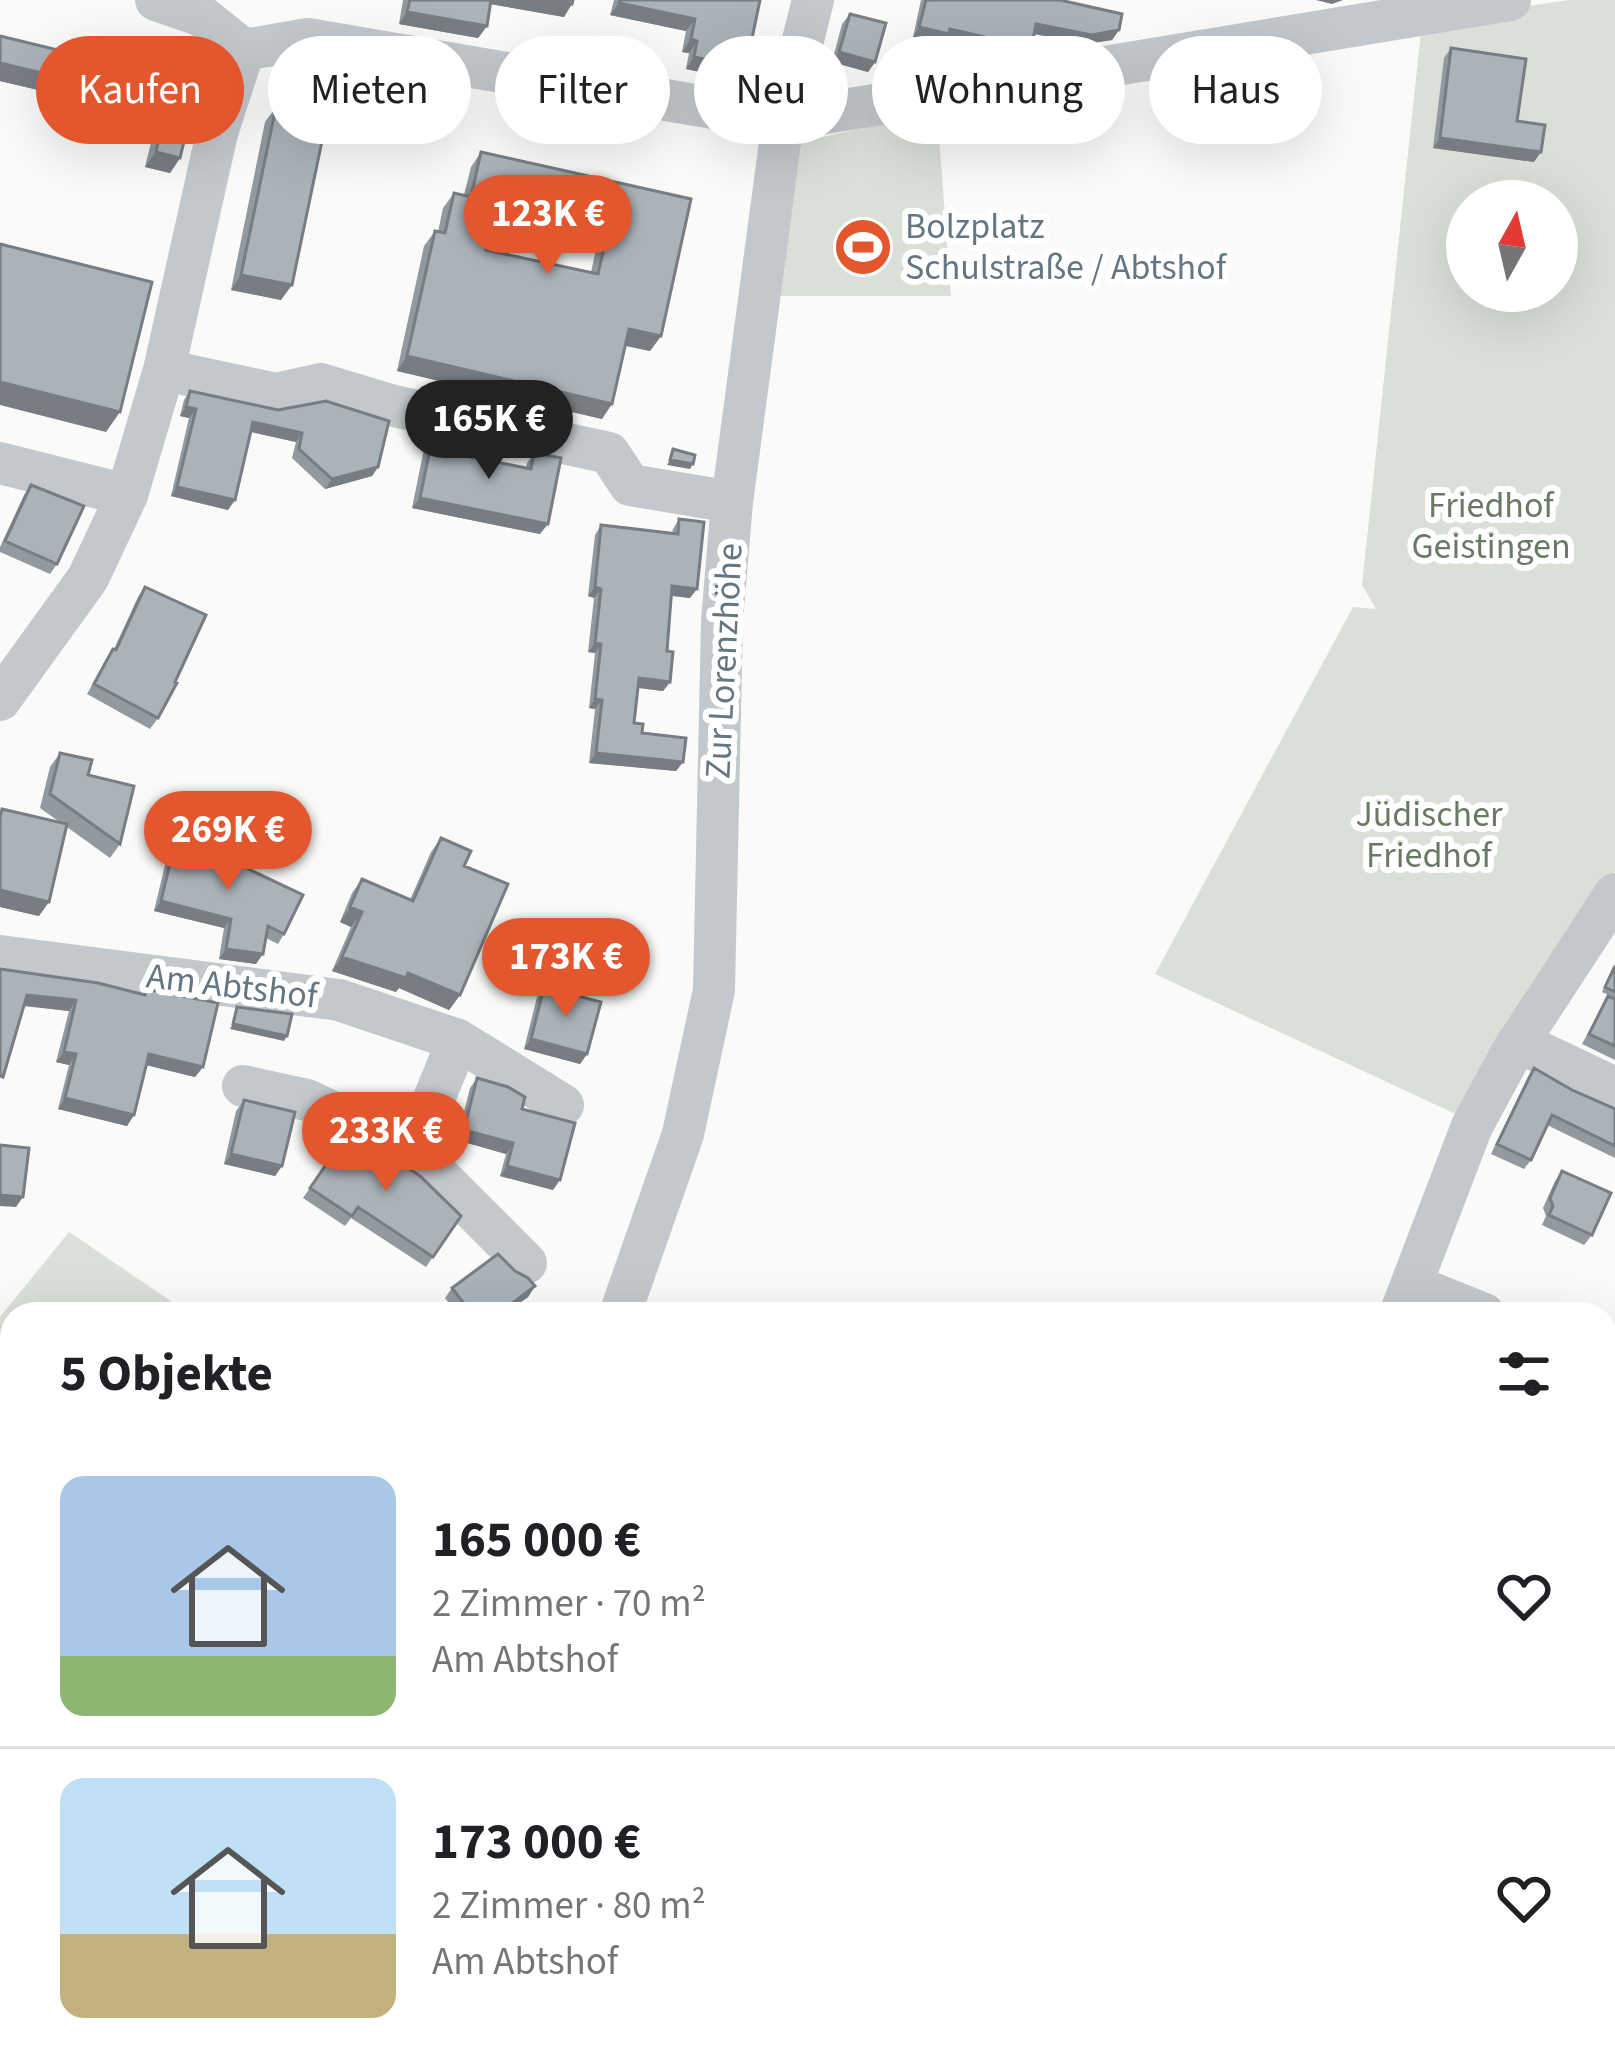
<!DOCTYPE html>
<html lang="de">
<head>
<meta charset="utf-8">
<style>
  body { margin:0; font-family:"Source Sans 3",sans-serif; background:#f2f2f2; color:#202124; height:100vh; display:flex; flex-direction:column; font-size:45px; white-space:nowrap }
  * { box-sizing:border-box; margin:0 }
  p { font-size:39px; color:#757577 }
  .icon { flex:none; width:66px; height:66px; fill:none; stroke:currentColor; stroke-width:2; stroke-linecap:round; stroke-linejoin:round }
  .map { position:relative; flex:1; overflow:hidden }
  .side { position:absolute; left:0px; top:1302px; width:1617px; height:771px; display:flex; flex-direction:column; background:#fff; border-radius:36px 36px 0 0; box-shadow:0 12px 48px #0002 }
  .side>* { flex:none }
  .guide { position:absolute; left:36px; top:36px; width:1545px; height:108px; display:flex; gap:24px }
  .needle { width:78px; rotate:8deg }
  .buttons { position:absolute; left:1446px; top:180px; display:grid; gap:24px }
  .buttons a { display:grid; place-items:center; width:132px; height:132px; border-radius:50%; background:#fff; box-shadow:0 12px 48px #0002; font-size:60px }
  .price { position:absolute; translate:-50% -102px; padding:0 27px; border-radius:42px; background:#e4572e; color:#fff; font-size:39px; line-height:78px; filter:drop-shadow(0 3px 6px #0008) }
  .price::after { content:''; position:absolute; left:50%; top:72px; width:36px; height:27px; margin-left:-18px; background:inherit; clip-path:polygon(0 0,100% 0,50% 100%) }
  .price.current { background:#222; color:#fff }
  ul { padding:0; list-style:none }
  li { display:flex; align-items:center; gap:36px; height:300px; padding:0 60px }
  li+li { border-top:3px solid #e0e0e0 }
  li span { display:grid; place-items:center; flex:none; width:336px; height:240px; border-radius:24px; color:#555 }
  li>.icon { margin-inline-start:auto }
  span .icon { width:144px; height:144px; fill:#fffc; stroke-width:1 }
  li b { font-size:51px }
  h2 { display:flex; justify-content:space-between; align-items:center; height:144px; padding:0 60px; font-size:51px }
  .tag { padding:0 42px; border-radius:54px; background:#fff; box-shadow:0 12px 48px #0002; font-size:42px; line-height:108px }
  .tag.current { background:#e4572e; color:#fff }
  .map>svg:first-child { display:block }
</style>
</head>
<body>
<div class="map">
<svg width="1615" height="2071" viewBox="0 0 1615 2071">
  <rect width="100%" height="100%" fill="#fafaf8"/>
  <path fill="#dadfd7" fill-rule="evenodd" d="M1569,0h46v871l-68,100 -85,146 -307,-143 198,-367 23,2 -14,-24 60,-563zM1467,201h90v90h-90z
    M937,111l14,185h-181l18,-151z
    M69,1232l121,82h-178v447l-12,-8v-436z"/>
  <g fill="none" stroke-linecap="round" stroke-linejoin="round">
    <path stroke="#c3c8cc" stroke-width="42" d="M156,0l44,15 44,35 64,-11 475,81 727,-120
      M164,370l112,24 45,-10 73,22 215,47 21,32 102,17
      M0,463l127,32
      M0,700l88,-122 39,-83 37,-125 53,-237 27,-83
      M0,956l339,44 119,40 -45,110 -106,-50 -64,-14
      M458,1040l105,65
      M1518,1042l97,46
      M413,1150l113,113
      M1412,1285l72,29
      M620,1314l63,-180 31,-144 8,-369 10,-119 51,-382 30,-120
      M1400,1314l72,-188 40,-74 103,-158
      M1605,1363l10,4
      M1605,1688l10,-23
      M1605,2033h10
      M1574,2061l1,10
      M515,2071l2,-10
      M1150,2071l62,-10
      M1352,2071l4,-10"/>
  </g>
  <path fill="#929a9f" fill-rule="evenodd" d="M403,0h170l-9,17 -73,-13 -4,22 -9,12 -79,-14z
    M614,0h146l-22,80 -52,-11 3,-16 -7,-1 4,-21 -76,-16z
    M921,0h139l59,30 -7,10 -27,4 -51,-10 -2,11 -7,9 -7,1 -72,-16 -4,5 -29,-7z
    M850,14l25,48 -7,10 -36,-10 10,-38z
    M1451,48l66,73 17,41 -101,-14 11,-90z
    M0,81l198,3 -18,74 -10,15 -25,-6 12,-49z
    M276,107l5,193 -50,-10 34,-168z
    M481,152l210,47 -30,137 -11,15 -25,-5 -23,73 -205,-48 27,-125 11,-15 3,1 5,-24 11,-15 10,2 7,-28zM492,222l105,23 -6,27 -105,-22z
    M190,391l88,19 100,57 -6,9 -47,13 -33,-31 4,-16 -45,-10 -23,78 -57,-14 18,-78 -9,-2 4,-16z
    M434,429l22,25 70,14 1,-5 7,-10 6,81 -128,-26 14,-69z
    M31,485l26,79 -7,10 -50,-22v-5l24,-52z
    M679,519l11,79 -18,-2 -5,55 3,31 -7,9 -25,-3 -4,35 8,10 41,29 -7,9 -87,-8 6,-54 -6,-1 6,-55 -7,-1 6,-54 -6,-2 7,-61 6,-10 71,8 1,-4z
    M145,587l13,131 -8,11 -63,-35 19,-35 8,-10 24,-52z
    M60,753l28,22 32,69 -10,14 -43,-31 -28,89 -39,-9v-95l2,-3 59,14 -21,-15 10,-41z
    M177,834l48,24 59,76 -6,10 -12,-6 -10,26 -37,-5 5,-31 -70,-17 16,-67z
    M441,838l23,28 -4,129 -11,15 -50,-22 -3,4 -64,-21 19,-44 -11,-5 12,-29 10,-14 48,21 21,-48z
    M1615,964v34l-13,-6z
    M4,971l139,24 4,-6 56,78 -8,10 -49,-12 -12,50 -7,11 -69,-17 11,-44 -13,-3 13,-51 -46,-5z
    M544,987l43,67 -7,10 -56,-15 13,-52z
    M1608,996l7,3v61l-33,-16z
    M1534,1068l38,22 43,19v49l-68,-33 -16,35 -7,9 -33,-15 37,-77z
    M477,1078l45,31 31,81 -53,-14 6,-22 -49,-14 13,-52z
    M244,1100l38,66 -7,10 -51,-12 12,-53z
    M347,1134l114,82 -35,51 -75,-49 -6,8 -42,-28z
    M1562,1171l30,64 -8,10 -42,-20 4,-9 -3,-8 12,-27z
    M515,1271l20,15 -7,11 -24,17h-47l-12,-16 7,-10z
    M1614,1382l1,152 -8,-3 -2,5v-97l6,-15 -6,-2v-24z
    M1615,1918v48l-8,-1 2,-39z"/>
  <path fill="#777d82" d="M486,0h61l25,4 -8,13 -80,-14z
    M1316,0h27l-11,4z
    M619,3l76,16 -9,12 -76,-16z
    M407,12l80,14 -9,12 -79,-14z
    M1036,24l83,6 -7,10 -27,4 -55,-11z
    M919,27l31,2 82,16 -7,9 -7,1 -72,-16 -4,5 -29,-7z
    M691,39l6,2 -8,12 -7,-1z
    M839,52l36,10 -7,10 -36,-10z
    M694,57l52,10 -8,13 -52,-11z
    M0,63l167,40 -10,15 -157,-37z
    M1440,138l101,14 -7,10 -101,-14z
    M156,152l24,6 -10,15 -25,-6z
    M496,205l112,25 -11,15 -112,-25z
    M241,275l51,10 -11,15 -50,-10z
    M629,329l32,7 -11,15 -31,-7z
    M407,356l205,48 -10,15 -205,-48z
    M0,382l120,30 -14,20 -106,-27z
    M186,407l10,2 -7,9 -9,-2z
    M253,422l49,11 -6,9 -49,-11z
    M670,460l23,4 -3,5 -23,-4z
    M378,467l-6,9 -47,13 7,-10z
    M177,487l58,13 -7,10 -57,-14z
    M420,498l128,26 -8,10 -128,-26z
    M672,586l25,3 -7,9 -24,-3z
    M595,587l6,2 -7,9 -6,-2z
    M595,643l6,1 -6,9 -7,-1z
    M639,678l31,4 -7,9 -31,-4z
    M595,699l7,1 -7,9 -6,-1z
    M596,753l87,9 -7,9 -87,-8z
    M0,890l49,12 -10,14 -39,-9z
    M161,901l70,18 -7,9 -70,-17z
    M350,907l12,5 -11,15 -11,-5z
    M226,949l37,5 -7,10 -37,-5z
    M342,957l66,16 52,22 -11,15 -50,-22 -3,4 -64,-21z
    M27,995l49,5 -7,11 -50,-6z
    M233,1024l54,12 -3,5 -54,-12z
    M531,1039l56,15 -7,10 -56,-15z
    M64,1052l12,2 -7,11 -13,-3z
    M149,1054l54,13 -8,10 -53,-13z
    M65,1098l69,17 -7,11 -69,-17z
    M464,1130l49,13 -7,11 -49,-14z
    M231,1154l51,12 -7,10 -51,-12z
    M507,1166l53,14 -7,10 -53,-14z
    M0,1195l23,2 -7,10 -16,-1z
    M535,1286l-7,11 -24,17h-6z
    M1605,1410l10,4 -4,10 -6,-2z
    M1610,1520l5,2v12l-10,-4z
    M1615,1953v13l-8,-1z"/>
  <path fill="#aab3b9" stroke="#777d82" stroke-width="3" fill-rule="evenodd" d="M410,0h81l-4,26 -80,-14z
    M547,0h26l-1,4z
    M620,0h140l-14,67 -52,-10 3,-16 -6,-2 4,-20 -76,-16z
    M926,0h134l62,14 -3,16 -27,5 -56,-11 -4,21 -7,1 -75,-17 -1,5 -30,-7z
    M850,14l36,9 -11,39 -36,-10z
    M0,36l198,48 -18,74 -24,-6 11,-49 -167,-40z
    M1451,48l75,11 -9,62 28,4 -4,27 -101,-14z
    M276,107l51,10 -35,168 -51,-10z
    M481,152l210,47 -30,137 -32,-7 -17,75 -205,-48 28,-125 10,2 9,-40 17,4zM496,205l112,25 -10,44 -112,-24z
    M0,244l152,38 -32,130 -120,-30z
    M190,391l88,19 48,-9 63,20 -11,46 -46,12 -33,-30 3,-16 -49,-11 -18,78 -58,-13 19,-78 -10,-2z
    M434,429l26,6 -4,19 75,15 3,-16 27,5 -13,66 -128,-26z
    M673,449l22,6 -2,9 -23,-4z
    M31,485l53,21 -27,58 -52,-23z
    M679,519l25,3 -7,67 -25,-3 -5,65 6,1 -3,30 -31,-4 -5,45 9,1 -1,9 44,5 -3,24 -87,-9 6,-53 -7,-1 6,-55 -6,-1 6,-54 -6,-2 6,-62 77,9z
    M145,587l61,28 -31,67 2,1 -19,35 -64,-34 19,-35 3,1z
    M60,753l32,7 -4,15 46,11 -14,58 -70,-50z
    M2,809l65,15 -18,78 -49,-12v-72z
    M177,834l51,13 -3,11 78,37 -19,39 -16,-8 -5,28 -37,-5 5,-30 -70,-18z
    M441,838l30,13 -7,15 44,18 -48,111 -52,-22 -2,5 -64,-21 20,-45 -12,-5 12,-28 51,22z
    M1615,966v26l-10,-5z
    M0,969l98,14 47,12 2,-6 71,14 -15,64 -54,-13 -15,61 -69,-17 11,-44 -12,-2 12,-52 -49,-5 -24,82 -3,-1z
    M544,987l57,15 -14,52 -56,-15z
    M1608,996l7,3v47l-26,-12z
    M237,1007l55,7 -5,22 -54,-12z
    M1534,1068l38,22 43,19v37l-63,-31 -21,45 -34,-16z
    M477,1078l31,9 17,10 -3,12 53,14 -15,57 -53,-14 6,-23 -49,-13z
    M244,1100l51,12 -13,54 -51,-12z
    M347,1134l35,16 38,26 41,40 -28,41 -75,-50 -6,9 -42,-28z
    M0,1145l29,3 -6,49 -23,-2z
    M1562,1171l49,22 -19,42 -43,-20 4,-9 -3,-8z
    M498,1254l17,17 13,7 7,8 -37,28h-26l-20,-26z
    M1614,1382l1,1v31l-10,-4z
    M1615,1420v102l-5,-2 -5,16v-88z
    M1490,2061l55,2v8h-56z"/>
  <defs>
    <symbol id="stadium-disc" viewBox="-11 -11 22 22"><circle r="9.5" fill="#e4572e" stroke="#fff"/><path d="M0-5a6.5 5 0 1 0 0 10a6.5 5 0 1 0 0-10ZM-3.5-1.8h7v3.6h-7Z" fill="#fff"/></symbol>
  </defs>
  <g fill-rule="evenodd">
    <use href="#stadium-disc" x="830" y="214" width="66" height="66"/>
  </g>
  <g text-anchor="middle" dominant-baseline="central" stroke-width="12" stroke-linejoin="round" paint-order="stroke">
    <g font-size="36" fill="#657683" stroke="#fff" text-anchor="start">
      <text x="905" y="226">Bolzplatz<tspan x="905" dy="41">Schulstraße / Abtshof</tspan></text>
    </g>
    <g font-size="36" fill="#687a64" stroke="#fff">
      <text x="1491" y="505">Friedhof<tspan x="1491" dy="41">Geistingen</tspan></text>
      <text x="1429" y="814">Jüdischer<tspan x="1429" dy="41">Friedhof</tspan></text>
    </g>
    <g font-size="36" fill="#657683" stroke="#fff">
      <text transform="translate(724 661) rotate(-87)">Zur Lorenzhöhe</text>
      <text transform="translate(232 986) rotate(7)">Am Abtshof</text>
    </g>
  </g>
</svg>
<div class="buttons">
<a><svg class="needle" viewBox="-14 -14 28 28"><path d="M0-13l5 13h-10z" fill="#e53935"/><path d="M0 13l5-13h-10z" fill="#757577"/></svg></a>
</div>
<b class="price" style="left:548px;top:277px">123K €</b>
<b class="price current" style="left:489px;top:482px">165K €</b>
<b class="price" style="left:228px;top:893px">269K €</b>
<b class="price" style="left:566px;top:1020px">173K €</b>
<b class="price" style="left:386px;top:1194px">233K €</b>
<div class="guide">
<a class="tag current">Kaufen</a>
<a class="tag">Mieten</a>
<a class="tag">Filter</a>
<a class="tag">Neu</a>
<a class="tag">Wohnung</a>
<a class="tag">Haus</a>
</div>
<section class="side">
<h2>5 Objekte<svg class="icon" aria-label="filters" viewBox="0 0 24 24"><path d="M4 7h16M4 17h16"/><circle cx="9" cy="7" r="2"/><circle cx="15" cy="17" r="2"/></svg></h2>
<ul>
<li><span style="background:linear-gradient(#a9c7e8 75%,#8fb573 0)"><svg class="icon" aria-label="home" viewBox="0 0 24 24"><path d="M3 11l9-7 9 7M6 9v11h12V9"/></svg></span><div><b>165 000 €</b><p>2 Zimmer · 70 m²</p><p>Am Abtshof</p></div><svg class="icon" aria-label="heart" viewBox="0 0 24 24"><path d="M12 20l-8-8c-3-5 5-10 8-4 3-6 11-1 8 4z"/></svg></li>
<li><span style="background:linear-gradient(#bfe0f5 65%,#c2b280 0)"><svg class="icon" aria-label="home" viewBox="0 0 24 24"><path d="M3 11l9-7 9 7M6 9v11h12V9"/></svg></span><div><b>173 000 €</b><p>2 Zimmer · 80 m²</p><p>Am Abtshof</p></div><svg class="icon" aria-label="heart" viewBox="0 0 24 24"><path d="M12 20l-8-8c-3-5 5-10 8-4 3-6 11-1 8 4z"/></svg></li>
</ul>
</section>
</div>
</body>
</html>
